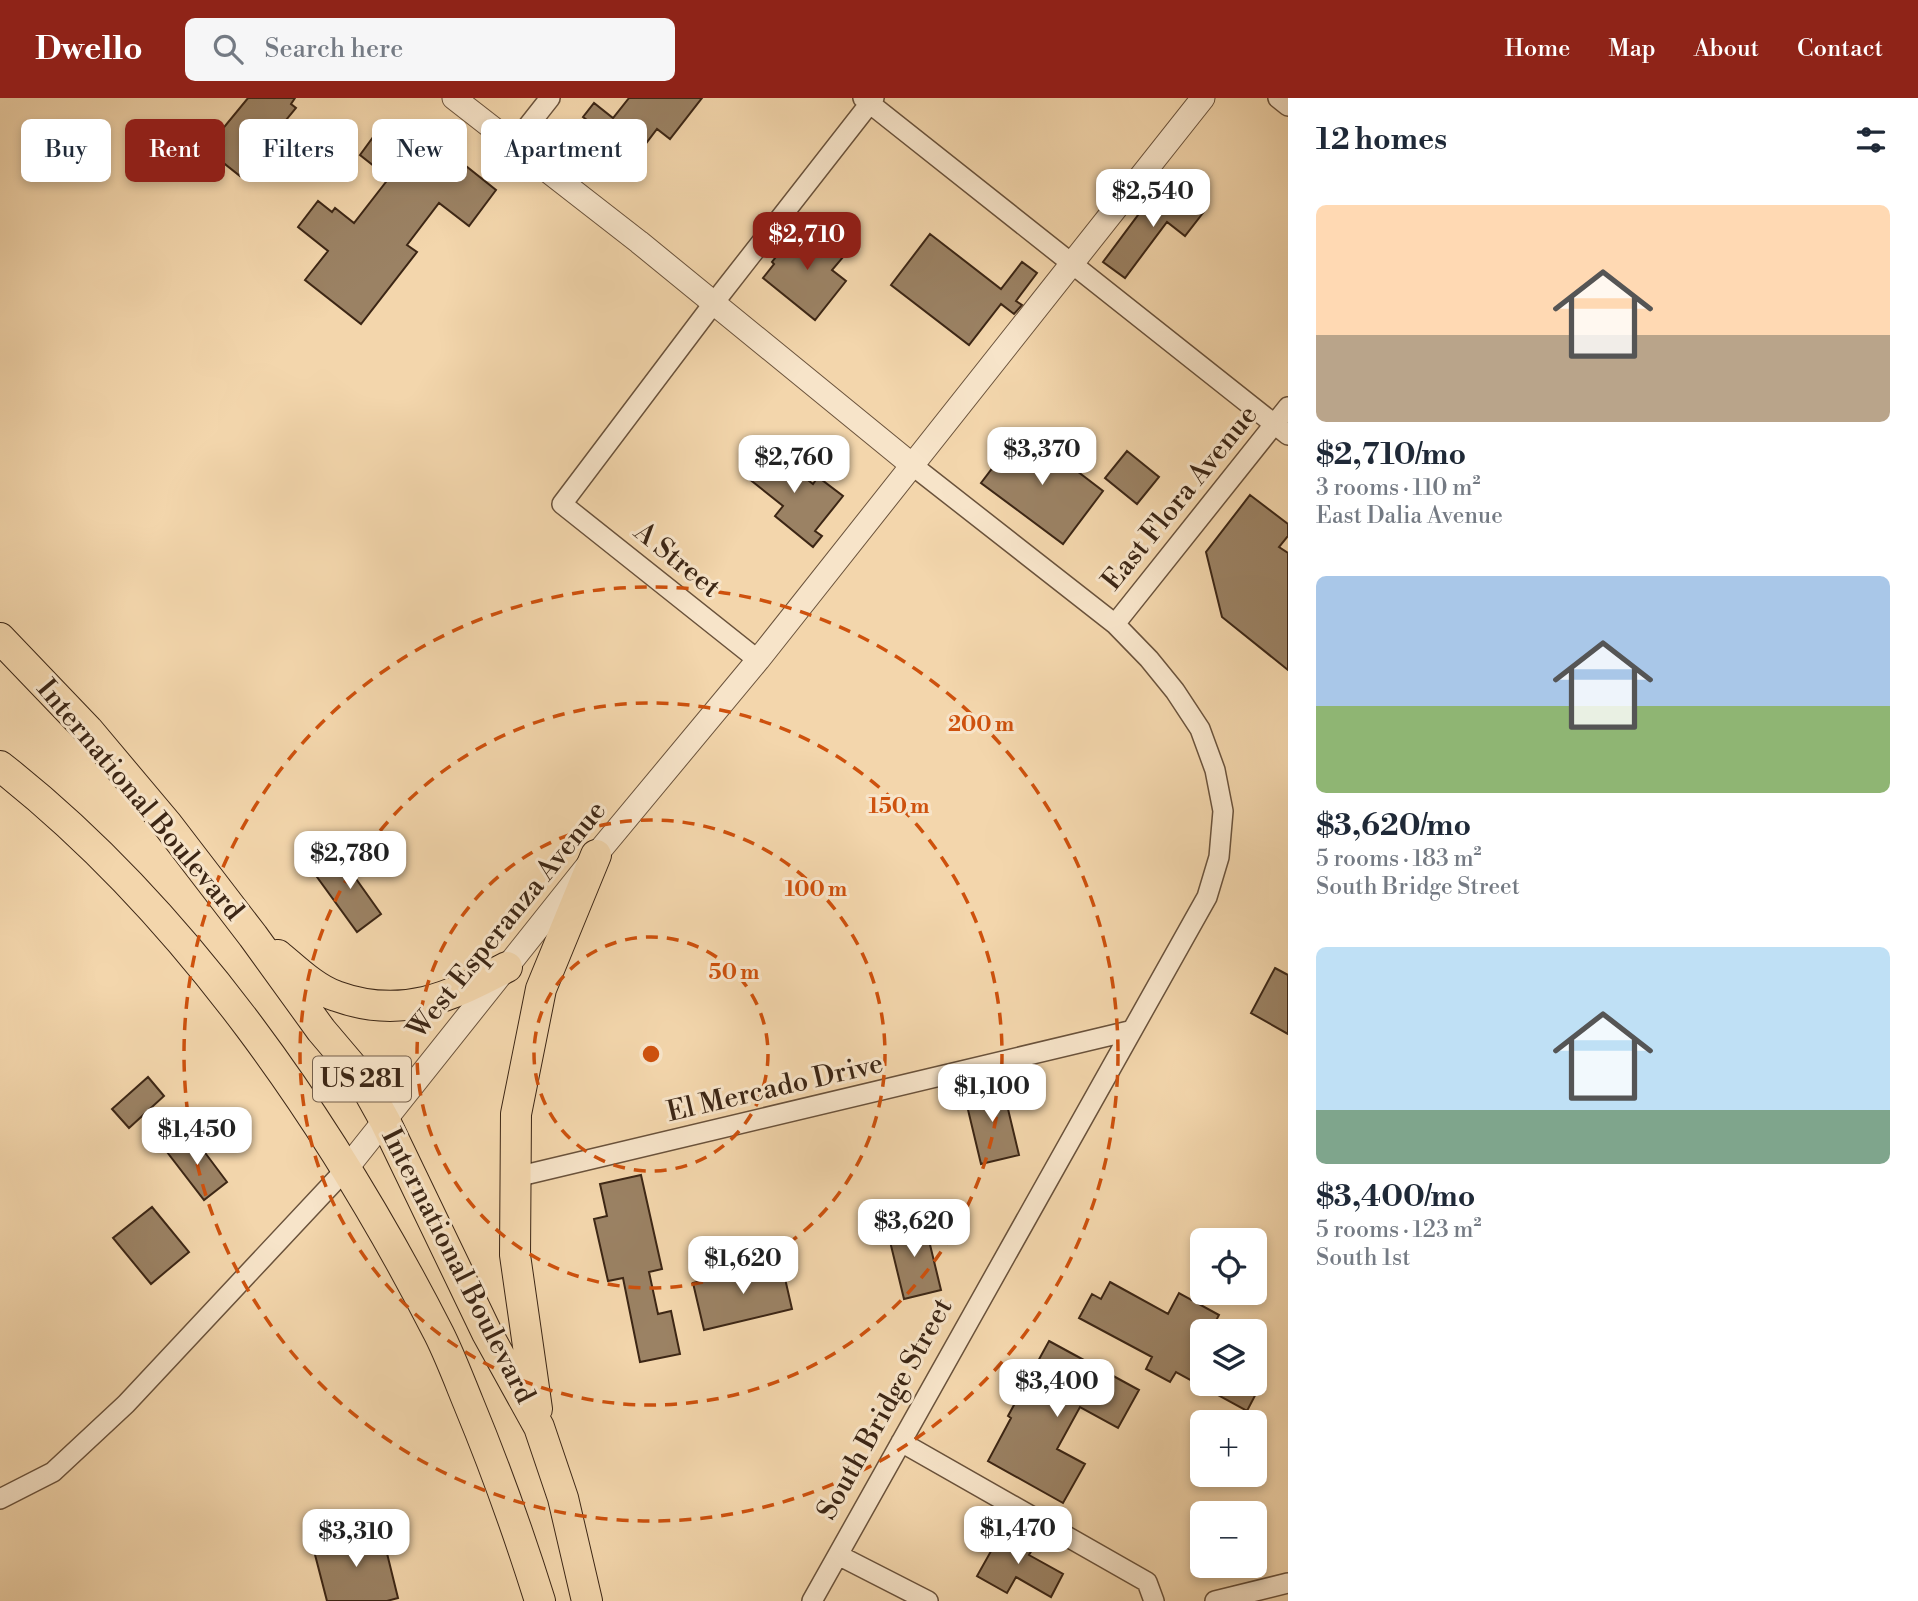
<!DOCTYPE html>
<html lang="en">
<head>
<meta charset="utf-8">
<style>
  body { margin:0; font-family:"Libre Bodoni",serif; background:#f6f6f7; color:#1f2937; height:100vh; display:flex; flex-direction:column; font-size:26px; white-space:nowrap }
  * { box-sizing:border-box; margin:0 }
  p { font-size:23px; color:#747a83 }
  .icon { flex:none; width:38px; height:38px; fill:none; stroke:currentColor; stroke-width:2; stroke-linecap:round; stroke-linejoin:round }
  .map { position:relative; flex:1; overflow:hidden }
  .details { display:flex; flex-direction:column; background:#fff; width:630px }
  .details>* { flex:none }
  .guide { position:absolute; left:21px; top:21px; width:665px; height:63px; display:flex; gap:14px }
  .fabs { position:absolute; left:1190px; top:1130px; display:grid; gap:14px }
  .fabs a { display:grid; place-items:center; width:77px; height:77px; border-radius:10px; background:#fff; box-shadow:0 4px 10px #0003; font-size:35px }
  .price { position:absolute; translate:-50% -60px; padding:0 16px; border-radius:14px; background:#fff; color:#222; font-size:23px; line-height:46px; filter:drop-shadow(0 2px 4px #0008) }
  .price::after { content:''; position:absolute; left:50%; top:42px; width:21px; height:16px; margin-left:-10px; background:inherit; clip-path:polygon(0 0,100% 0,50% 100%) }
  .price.on { background:#8f2418; color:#fff }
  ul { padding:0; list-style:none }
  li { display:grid; align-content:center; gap:14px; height:371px; padding:0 28px }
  li span { display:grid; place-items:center; height:217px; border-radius:10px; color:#555 }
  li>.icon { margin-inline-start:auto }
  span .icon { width:126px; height:126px; fill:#fffc; stroke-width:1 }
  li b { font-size:30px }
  h2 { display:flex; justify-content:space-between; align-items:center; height:84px; padding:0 28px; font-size:30px }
  .chip { padding:0 24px; border-radius:10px; background:#fff; box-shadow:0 4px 10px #0003; font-size:24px; line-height:63px }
  .chip.on { background:#8f2418; color:#fff }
  header { display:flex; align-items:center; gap:42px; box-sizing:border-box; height:98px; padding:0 35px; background:#8f2418; color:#fff }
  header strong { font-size:33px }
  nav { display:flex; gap:38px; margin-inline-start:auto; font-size:24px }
  .search { width:490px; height:63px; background:#f6f6f7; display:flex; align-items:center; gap:18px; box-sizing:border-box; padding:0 24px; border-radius:10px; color:#747a83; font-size:26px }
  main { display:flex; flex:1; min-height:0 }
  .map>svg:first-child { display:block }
</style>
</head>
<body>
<header>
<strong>Dwello</strong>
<div class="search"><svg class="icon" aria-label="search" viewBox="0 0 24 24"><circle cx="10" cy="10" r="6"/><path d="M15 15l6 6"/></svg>Search here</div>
<nav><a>Home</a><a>Map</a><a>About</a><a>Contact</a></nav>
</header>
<main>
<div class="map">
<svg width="1288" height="1503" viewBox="0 0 1288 1503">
  <rect width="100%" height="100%" fill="#f3d6ac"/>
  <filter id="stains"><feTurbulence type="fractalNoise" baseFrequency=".00286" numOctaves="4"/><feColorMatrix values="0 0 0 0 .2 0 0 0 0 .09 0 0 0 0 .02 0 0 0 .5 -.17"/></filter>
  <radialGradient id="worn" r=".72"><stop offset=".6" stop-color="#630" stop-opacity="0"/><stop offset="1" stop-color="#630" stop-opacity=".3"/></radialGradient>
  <path fill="#9b8264" stroke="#3c2615" stroke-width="2" d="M248,0h47l-4,6 5,4 -56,68 -34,-27z
    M629,0h73l-32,41 -13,-10 -19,25 -17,-13 -14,17 -14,-12 11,-13 -21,-16 11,-14 19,15z
    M379,31l32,25 19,-25 30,24 -4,5 40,32 -27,36 -30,-23 -32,42 10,7 -56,72 -56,-44 23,-29 -30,-24 20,-26 14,11 3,-4 19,15 35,-45 -29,-23z
    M1179,91l27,20 -21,27 -18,-14 -42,56 -22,-16 50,-67 14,10z
    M802,125l42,33 -12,14 14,11 -31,39 -52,-42 11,-14 -2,-2z
    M930,136l71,55 21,-27 15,11 -21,28 6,4 -8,9 -13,-10 -32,41 -78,-60z
    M1022,331l81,62 -40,53 -82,-61z
    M765,348l48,38 5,-7 25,19 -28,35 7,5 -9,11 -38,-31 8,-10 -40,-32z
    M1127,353l32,26 -22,27 -32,-26z
    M1250,397l38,29v12l-9,11 9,6v117l-66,-53 -16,-65z
    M354,752l12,17 -12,9 27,38 -24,18 -40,-55z
    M1275,870l13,7v59l-37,-21z
    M148,979l16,19 -35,32 -17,-19z
    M1002,986l17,71 -38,9 -17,-71z
    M191,1036l36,48 -23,18 -37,-48z
    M641,1077l21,94 -13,3 9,42 13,-3 9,43 -40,8 -17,-84 -15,3 -14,-62 13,-3 -7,-32z
    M152,1109l37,45 -38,32 -38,-46z
    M924,1122l17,70 -37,9 -17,-70z
    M781,1163l11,48 -88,21 -11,-47z
    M1110,1184l58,32 11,-21 40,22 -9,17h-8v52h59l-14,27 -71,-39 -6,10 -24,-13 6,-12 -73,-39 13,-24 9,5z
    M1049,1243l90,49 -21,38 -38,-21 -23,42 28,15 -22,39 -75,-42 23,-43 -3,-2z
    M1004,1430l31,17 -6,10 34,19 -12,23 -35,-20 -9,16 -30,-17z
    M381,1431l17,69 -11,3h-60l-14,-54z"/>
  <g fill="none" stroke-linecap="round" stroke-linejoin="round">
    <defs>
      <path id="minor" d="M863,0l425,337
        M1278,0l10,8
        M513,47l37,-47
        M1115,526l173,-217
        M758,562l-196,-156 151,-200 161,-206
        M516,1079l613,-146
        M901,1344l246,140 7,19
        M0,1401l53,-27 73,-68 220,-235
        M838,1457l90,46
        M812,1503l395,-704 12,-40 4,-46 -8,-41 -15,-41 -25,-38 -26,-32 -34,-35 -203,-159
        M1215,1503l73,-18"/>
      <path id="tertiary" d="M454,0l185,144 273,223
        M346,1071l250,-314 162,-195 445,-562"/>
      <path id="primary" d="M0,540l88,92 79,94 86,112 68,94 39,46 25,45 102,212 52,94 24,71 24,103
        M0,668c186,146 332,359 439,568 11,22 20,46 29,68 27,65 51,132 72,199
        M278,857c17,14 37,34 58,41 66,24 114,1 171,-29
        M537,1311l-22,-154 1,-141 25,-125 55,-134"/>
    </defs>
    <use href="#minor" stroke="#6a523b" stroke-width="22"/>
    <use href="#tertiary" stroke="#6a523b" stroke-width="25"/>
    <use href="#primary" stroke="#3c2615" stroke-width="32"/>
    <use href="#minor" stroke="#f7e4c9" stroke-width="19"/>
    <use href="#tertiary" stroke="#f7e4c9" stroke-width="23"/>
    <use href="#primary" stroke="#f3d6ac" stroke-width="30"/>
  </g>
  <g fill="none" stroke="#ce510d" stroke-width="3.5" stroke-dasharray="12 9">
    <circle cx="651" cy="956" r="117"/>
    <circle cx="651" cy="956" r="234"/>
    <circle cx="651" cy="956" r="351"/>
    <circle cx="651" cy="956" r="467"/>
  </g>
  <g text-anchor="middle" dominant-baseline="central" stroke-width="6" stroke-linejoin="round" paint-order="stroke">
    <rect fill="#f7e4c9" stroke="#745f4b" stroke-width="2" x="313" y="958.5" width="98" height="45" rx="5"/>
    <g font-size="26" font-weight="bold" fill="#3c2615">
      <text x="362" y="981">US 281</text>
    </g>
    <g font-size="28" fill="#3c2615" stroke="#f7e4c9">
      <text transform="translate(1180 400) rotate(-51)">East Flora Avenue</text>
      <text transform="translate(677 462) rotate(39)">A Street</text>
      <text transform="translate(140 702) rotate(50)">International Boulevard</text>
      <text transform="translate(507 822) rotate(-51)">West Esperanza Avenue</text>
      <text transform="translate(775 990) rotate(-13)">El Mercado Drive</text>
      <text transform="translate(458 1168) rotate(63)">International Boulevard</text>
      <text transform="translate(885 1311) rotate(-61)">South Bridge Street</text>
    </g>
  </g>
  <circle cx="651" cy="956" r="10" fill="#ce510d" stroke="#f7e4c9" stroke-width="3.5"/>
  <g font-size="21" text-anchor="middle" font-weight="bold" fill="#ce510d" stroke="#f7e4c9" stroke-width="6" stroke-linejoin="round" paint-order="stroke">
    <text x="981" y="633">200 m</text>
    <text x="899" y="715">150 m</text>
    <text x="816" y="798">100 m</text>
    <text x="734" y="881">50 m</text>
  </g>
  <rect width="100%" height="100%" filter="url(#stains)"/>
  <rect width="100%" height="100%" fill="url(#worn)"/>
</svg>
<div class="fabs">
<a><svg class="icon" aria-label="locate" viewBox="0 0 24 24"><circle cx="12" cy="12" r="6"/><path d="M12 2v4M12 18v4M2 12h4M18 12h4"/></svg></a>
<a><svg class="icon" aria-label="layers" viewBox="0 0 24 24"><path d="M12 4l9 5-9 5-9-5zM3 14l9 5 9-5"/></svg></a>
<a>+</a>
<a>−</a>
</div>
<b class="price" style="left:1153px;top:131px">$2,540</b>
<b class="price on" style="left:807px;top:174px">$2,710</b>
<b class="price" style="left:1042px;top:389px">$3,370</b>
<b class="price" style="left:794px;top:397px">$2,760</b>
<b class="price" style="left:350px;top:793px">$2,780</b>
<b class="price" style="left:992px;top:1026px">$1,100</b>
<b class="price" style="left:197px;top:1069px">$1,450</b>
<b class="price" style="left:914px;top:1161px">$3,620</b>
<b class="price" style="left:743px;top:1198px">$1,620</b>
<b class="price" style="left:1057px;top:1321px">$3,400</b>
<b class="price" style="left:1018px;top:1468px">$1,470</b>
<b class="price" style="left:356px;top:1471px">$3,310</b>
<div class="guide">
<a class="chip">Buy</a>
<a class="chip on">Rent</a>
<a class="chip">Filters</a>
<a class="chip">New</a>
<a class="chip">Apartment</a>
</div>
</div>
<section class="details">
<h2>12 homes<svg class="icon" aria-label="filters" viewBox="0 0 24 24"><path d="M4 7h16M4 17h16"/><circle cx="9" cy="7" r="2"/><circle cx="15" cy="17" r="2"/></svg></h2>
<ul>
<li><span style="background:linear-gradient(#ffd9b3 60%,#b9a48a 0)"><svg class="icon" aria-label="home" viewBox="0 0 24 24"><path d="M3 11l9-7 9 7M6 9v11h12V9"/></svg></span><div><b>$2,710/mo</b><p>3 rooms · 110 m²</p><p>East Dalia Avenue</p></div></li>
<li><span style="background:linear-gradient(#a9c7e8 60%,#8fb573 0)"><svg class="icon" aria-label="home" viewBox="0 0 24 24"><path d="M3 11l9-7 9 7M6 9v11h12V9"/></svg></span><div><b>$3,620/mo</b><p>5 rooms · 183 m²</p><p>South Bridge Street</p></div></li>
<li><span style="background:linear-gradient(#bfe0f5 75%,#7fa58c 0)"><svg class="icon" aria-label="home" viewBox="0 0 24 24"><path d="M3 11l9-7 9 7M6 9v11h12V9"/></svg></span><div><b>$3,400/mo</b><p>5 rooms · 123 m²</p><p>South 1st</p></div></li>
</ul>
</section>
</main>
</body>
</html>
